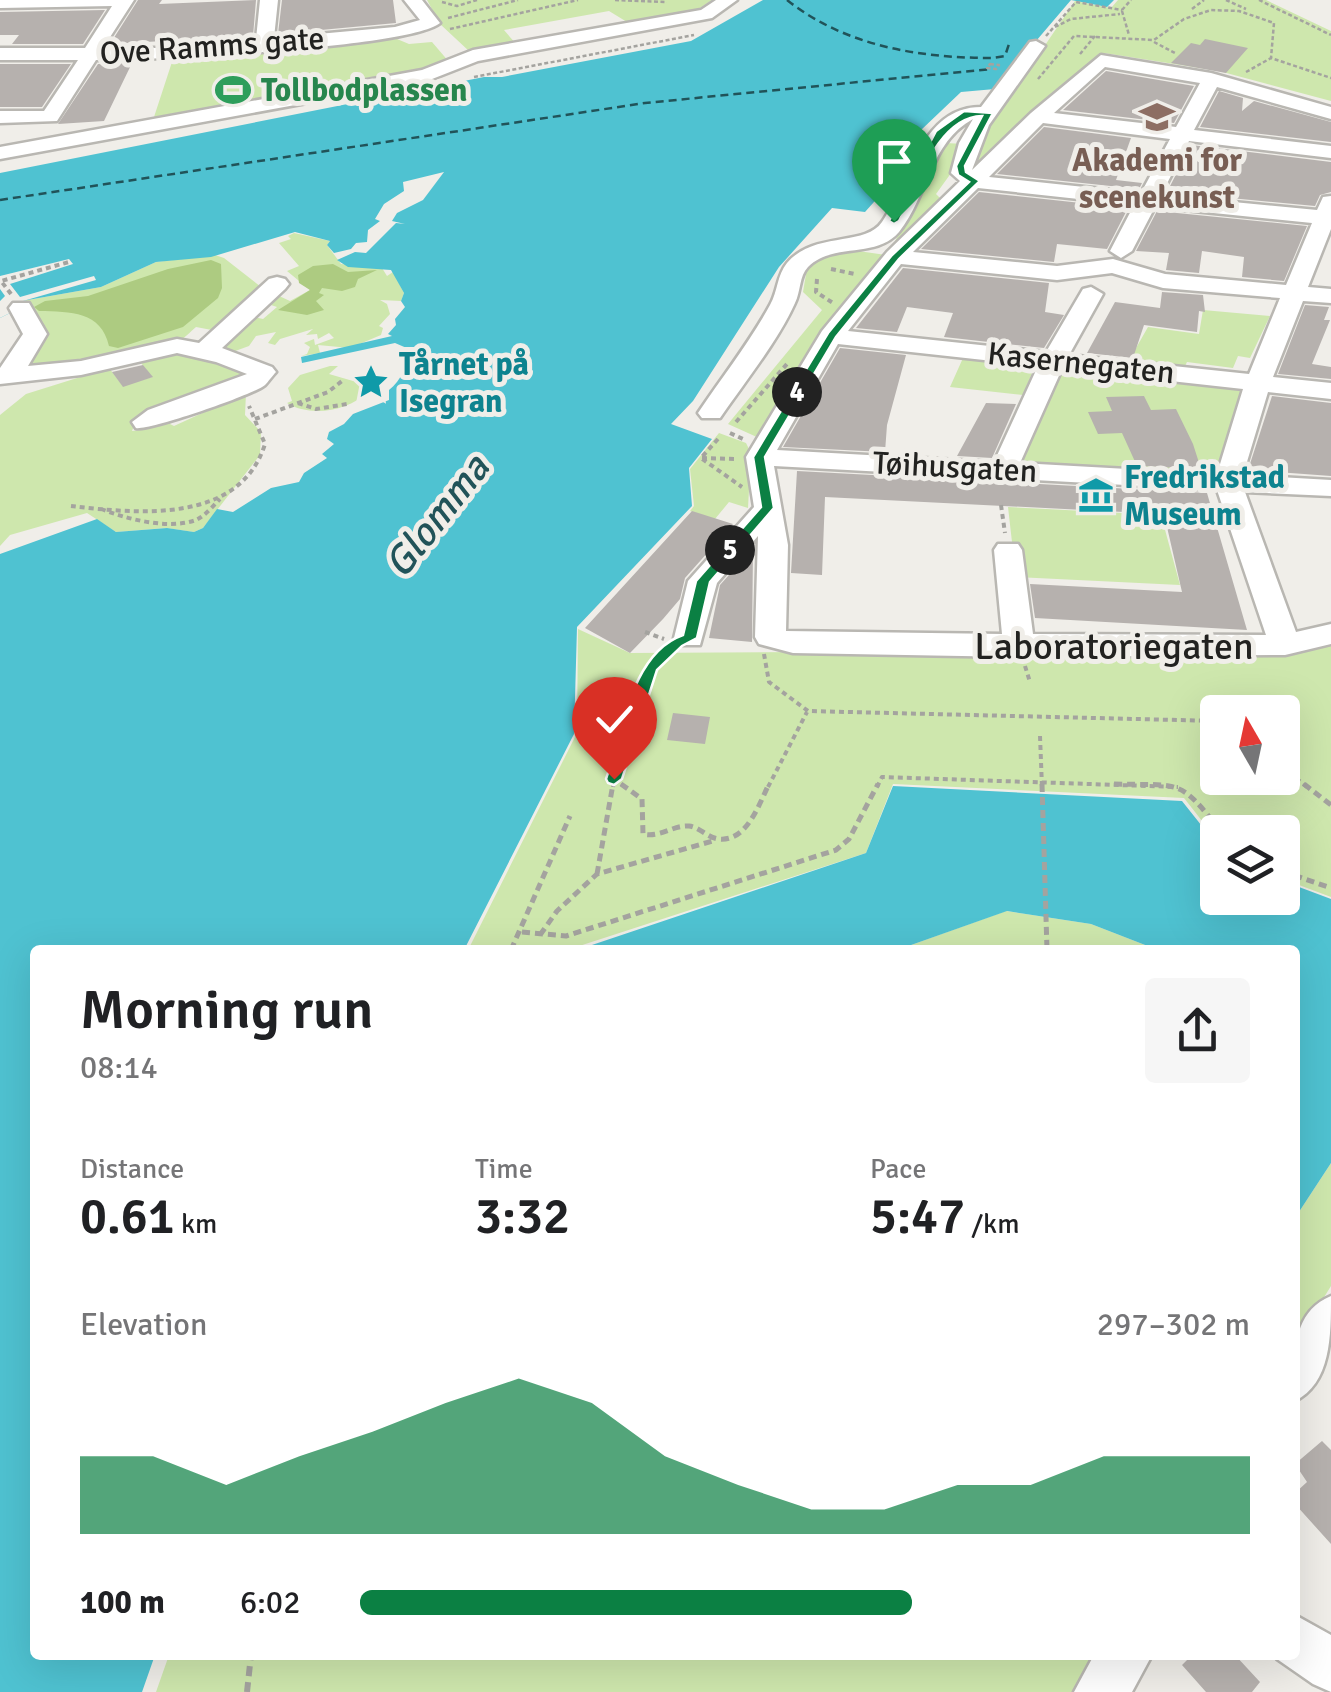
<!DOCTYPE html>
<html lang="en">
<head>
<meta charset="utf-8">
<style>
  :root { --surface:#fff; --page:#f6f6f6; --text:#202124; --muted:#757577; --accent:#0b8043 }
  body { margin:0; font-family:Signika,sans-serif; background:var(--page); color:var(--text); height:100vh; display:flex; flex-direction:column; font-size:38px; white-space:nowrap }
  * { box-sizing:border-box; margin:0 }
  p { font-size:32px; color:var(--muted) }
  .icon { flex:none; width:55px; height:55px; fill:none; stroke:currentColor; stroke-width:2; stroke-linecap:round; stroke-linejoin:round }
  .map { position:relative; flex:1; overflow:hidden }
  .side { position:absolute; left:30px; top:945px; width:1270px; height:715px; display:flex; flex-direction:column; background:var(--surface); border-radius:10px; box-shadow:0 10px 40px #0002 }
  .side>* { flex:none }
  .needle { width:65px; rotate:351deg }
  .tools { position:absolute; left:1200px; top:695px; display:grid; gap:20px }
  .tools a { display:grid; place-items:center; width:100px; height:100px; border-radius:10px; background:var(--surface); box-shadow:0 10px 40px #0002; font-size:50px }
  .pin { position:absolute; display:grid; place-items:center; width:85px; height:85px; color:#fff; margin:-102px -42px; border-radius:50% 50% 50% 0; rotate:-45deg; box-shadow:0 0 10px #0007 }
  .pin .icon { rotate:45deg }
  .km { position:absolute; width:50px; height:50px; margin:-25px; border-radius:50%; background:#222; color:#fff; font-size:28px; line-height:50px; text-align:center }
  .round { display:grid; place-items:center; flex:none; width:105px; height:105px; border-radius:10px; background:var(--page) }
  .head { display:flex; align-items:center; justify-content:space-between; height:170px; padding:0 50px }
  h1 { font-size:55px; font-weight:600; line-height:75px }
  .metrics { display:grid; grid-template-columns:repeat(3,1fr); gap:15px; height:170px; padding:10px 50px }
  .metrics div { display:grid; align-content:center }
  .metrics b { font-size:50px; font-weight:600 }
  .metrics small { font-size:28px; font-weight:400 }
  .metrics p { font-size:28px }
  .chart { height:280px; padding:20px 50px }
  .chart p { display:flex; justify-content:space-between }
  .chart svg { width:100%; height:180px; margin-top:10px; fill:var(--accent); opacity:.7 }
  ul { padding:0 50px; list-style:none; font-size:32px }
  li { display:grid; grid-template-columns:160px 120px 1fr; align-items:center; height:75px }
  li i { height:25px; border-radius:12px; background:var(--accent) }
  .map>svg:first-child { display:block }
  .green { fill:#cee7ad; fill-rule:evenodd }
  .forest { fill:#adcb81 }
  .water { fill:#4fc2d1 }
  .pier { fill:#f0eee9 }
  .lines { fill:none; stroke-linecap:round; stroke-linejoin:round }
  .ferry { stroke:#215359; stroke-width:2.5; stroke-dasharray:8 5; stroke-linecap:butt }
  .building { fill:#b6b1ae }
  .minor-casing { stroke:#b9b7b2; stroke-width:5 }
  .path-far3 { stroke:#a4a39f; stroke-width:2.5; stroke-dasharray:4 2.5; stroke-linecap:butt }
  .path-far2 { stroke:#a4a39f; stroke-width:4; stroke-dasharray:5 4; stroke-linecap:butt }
  .path-far1 { stroke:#a4a39f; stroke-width:5; stroke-dasharray:8 5; stroke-linecap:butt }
  .path { stroke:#a4a39f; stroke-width:6; stroke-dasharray:10 6; stroke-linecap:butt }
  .minor { fill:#fff; fill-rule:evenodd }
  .route { fill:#0b8043; stroke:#fff; stroke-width:2.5 }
  .labels { text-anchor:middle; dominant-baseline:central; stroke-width:10; stroke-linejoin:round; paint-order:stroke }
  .far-street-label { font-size:32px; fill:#222220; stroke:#f0eee9 }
  .far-leisure-label { font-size:32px; font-weight:bold; fill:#27864d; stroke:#f0eee9; text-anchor:start }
  .far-education-label { font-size:32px; font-weight:bold; fill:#785e54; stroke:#f0eee9 }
  .far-culture-label { font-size:32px; font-weight:bold; fill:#0d838f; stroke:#f0eee9; text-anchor:start }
  .street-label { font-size:38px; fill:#222220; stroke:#f0eee9 }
  .water-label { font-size:40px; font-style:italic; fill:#215359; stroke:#f0eee9 }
</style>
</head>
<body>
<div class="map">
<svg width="1331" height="1692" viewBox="0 0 1331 1692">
  <rect width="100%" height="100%" fill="#f0eee9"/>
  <path class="green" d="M 427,0 L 712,0 L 697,10 L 627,22 L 609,11 L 504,30 L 516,44 L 470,52 L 440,24 Z
    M 1118,0 L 1266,0 L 1331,31 L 1331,101 L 1219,71 L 1104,53 L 973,173 L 965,163 L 1075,1 L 1111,8 Z
    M 397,39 L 409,44 L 432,42 L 450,63 L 154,117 L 172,62 Z
    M 945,143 L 965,144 L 954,169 L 936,194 L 944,202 L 889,253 Z
    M 294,233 L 330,241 L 327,245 L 341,264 L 382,268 L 387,276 L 393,272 L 404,293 L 401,301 L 380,300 L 387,304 L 390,314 L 379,326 L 383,328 L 381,335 L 350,348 L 318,345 L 320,353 L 301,356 L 307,354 L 310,347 L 304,343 L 314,339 L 315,345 L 334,338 L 329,333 L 318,339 L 317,334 L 306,335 L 313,329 L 280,339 L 275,345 L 268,343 L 276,332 L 256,336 L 249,346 L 227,354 L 217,344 L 246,315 L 263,319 L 277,307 L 265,303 L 277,295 L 290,301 L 310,290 L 287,271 L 299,266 L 279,243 L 291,239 L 288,236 Z
    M 830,247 L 893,256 L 759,438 L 728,424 L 822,310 L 803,292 L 807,268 Z
    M 215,255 L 224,258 L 265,290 L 217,331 L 196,327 C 190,332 184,339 177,342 C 145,354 58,370 25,365 L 37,319 L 22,301 L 101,287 L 156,262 Z
    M 1203,310 L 1270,316 L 1250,358 L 1238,356 L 1233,368 L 1187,362 L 1184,368 L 1128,362 L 1148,327 L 1199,334 Z
    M 174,350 L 252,374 L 137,419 L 132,431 L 149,429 L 164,415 L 175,417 L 170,424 L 174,426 L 246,393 L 245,415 L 261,432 L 260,455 L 203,528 L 194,532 L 166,528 L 116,532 L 87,513 L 10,535 L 0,546 L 0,415 L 26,394 L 109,368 L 123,386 L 152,377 L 138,359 Z
    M 963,358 L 1035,366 L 1023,395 L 950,387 Z
    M 1058,363 L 1251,385 L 1226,478 L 1009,466 Z
    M 330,366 L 338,366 L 329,374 L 353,381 L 362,373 L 368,379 L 367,392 C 348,412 309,417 287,403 L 292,401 L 288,388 L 300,375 Z
    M 719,433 L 746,443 L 751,453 L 748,508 L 729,502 L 715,519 L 690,511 L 694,506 L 690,469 Z
    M 1008,507 L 1161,515 L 1180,585 L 1016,577 Z
    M 578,629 L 630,653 L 1285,649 L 1331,638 L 1331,897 L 1283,879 L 1282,832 L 1218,832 L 1217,840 L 1184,798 L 893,784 L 866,853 L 567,950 L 468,950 L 577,733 ZM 1218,712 L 1282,712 L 1282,778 L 1218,778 Z
    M 1006,911 L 1091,924 L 1158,950 L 897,950 Z
    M 1331,1163 L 1331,1286 L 1295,1344 L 1295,1218 Z
    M 169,1655 L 1103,1655 L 1080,1692 L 156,1692 Z"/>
  <path class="forest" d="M 211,260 L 221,264 L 222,288 L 218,298 L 183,327 L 118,348 L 109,346 C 101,311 71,312 39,311 L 34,307 L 45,301 L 88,296 L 168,269 Z
    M 333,264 L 348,272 L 377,270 L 358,279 L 355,287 L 342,291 L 322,288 L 319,293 L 324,295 L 316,301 L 324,310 L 307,315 L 278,310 L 310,290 L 299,283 L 298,275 L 313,266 Z"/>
  <path class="water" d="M 763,0 L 1114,0 L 1107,7 L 1071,0 L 995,89 L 961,92 L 900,150 L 916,155 L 865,212 L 832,208 L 779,267 L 693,401 L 671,424 L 712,439 L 689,468 L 692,506 L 577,627 L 574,734 L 464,950 L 35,950 L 35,1655 L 155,1655 L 142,1692 L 0,1692 L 0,554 L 97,519 L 116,532 L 167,528 L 194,532 L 203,528 L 217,509 L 233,512 L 271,488 L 299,482 L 304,473 L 327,458 L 322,454 L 334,444 L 327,439 L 329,432 L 344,424 L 353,414 L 389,400 L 389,390 C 401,381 409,363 409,349 L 395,343 L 302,363 L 301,357 L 392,336 L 388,334 L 396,325 L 395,319 L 405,307 L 401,301 L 404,293 L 391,270 L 348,267 L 337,260 L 355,252 L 366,253 L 396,223 L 405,224 L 392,221 L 397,213 L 423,200 L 444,172 L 403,182 L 404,191 L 384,204 L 375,219 L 380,221 L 368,230 L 367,242 L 356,243 L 351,249 L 334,253 L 327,245 L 330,241 L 295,232 L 211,257 L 156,262 L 101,287 L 22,301 L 11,304 L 10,313 L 0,318 L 0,173 L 484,77 L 502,77 L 691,41 Z
    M 893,786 L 1182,801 L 1217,845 L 1218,898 L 1282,898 L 1283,881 L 1331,899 L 1331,1163 L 1295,1218 L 1295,950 L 1158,950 L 1091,924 L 1007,911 L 897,950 L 577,950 L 866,853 Z"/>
  <path class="pier" d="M 69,259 L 73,264 L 10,284 L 20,297 L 94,276 L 96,280 L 23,301 L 25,305 L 11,306 L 10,313 L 0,318 L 0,301 L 5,296 L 0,289 L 0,276 Z"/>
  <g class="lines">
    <path class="ferry" d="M 787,0 C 845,46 919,58 992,58 L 1005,56 L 1009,44
      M 0,200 L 645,103 L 991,69"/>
  </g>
  <path class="building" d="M 138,0 L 162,0 L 159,4 L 256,0 L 253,36 L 110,44 Z
    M 282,0 L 393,0 L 396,23 L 278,34 Z
    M 105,10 L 83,44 L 12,44 L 19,35 L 0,35 L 0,12 Z
    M 1205,39 L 1248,48 L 1226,73 L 1171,63 L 1191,43 L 1200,45 Z
    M 132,63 L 104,121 L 58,124 L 98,64 Z
    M 0,64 L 71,64 L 42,107 L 0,107 Z
    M 1106,71 L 1194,86 L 1174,123 L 1063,110 Z
    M 1219,91 L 1243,98 L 1242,111 L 1254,101 L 1331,122 L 1331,142 L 1200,127 Z
    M 1044,127 L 1131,138 L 1116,180 L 1142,183 L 1139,189 L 997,174 Z
    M 1191,145 L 1331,162 L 1331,192 L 1320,195 L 1315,206 L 1167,192 Z
    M 979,192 L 1128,208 L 1107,249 L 1057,244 L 1054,262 L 921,249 Z
    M 1157,211 L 1307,226 L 1284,281 L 1242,277 L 1244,257 L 1202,251 L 1199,273 L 1166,270 L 1169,253 L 1136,251 Z
    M 903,268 L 1049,283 L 1045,312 L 1064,315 L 1044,348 L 944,337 L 953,313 L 907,307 L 897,332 L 856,328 Z
    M 1162,292 L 1203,295 L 1205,312 L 1199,311 L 1197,332 L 1144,325 L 1133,358 L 1087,353 L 1115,302 L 1160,308 Z
    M 1305,305 L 1329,307 L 1324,320 L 1330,320 L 1312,364 L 1331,367 L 1331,379 L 1278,374 Z
    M 840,348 L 906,355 L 887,425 L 885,452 L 783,447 Z
    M 143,365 L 153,377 L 123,387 L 112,372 Z
    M 1144,396 L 1151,410 L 1176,409 L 1193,444 L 1201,469 L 1137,466 L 1122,433 L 1098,434 L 1088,412 L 1112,411 L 1106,397 Z
    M 1272,396 L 1331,403 L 1331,476 L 1248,470 Z
    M 986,403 L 1016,404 L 992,458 L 957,456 Z
    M 797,471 L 1207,493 L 1247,630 L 1035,618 L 1030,584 L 1182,592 L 1164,514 L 825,497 L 822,575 L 791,573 Z
    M 692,511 L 733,524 L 685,578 L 680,599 L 663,619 L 630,653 L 585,628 Z
    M 753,548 L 752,642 L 709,638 L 720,585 Z
    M 673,713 L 710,717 L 705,744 L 667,740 Z
    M 1322,1441 L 1331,1450 L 1331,1544 L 1295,1504 L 1295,1493 L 1307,1482 L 1295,1464 Z
    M 1192,1655 L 1235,1655 L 1260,1682 L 1252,1692 L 1206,1692 L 1182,1665 Z"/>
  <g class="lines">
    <defs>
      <path id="minor" d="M 0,0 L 134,0 L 103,48 L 158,48 L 256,39 L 260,0 L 278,0 L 274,38 L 395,27 L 420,20 L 404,0 L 422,0 L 440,23 C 409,48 149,60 96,60 L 57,121 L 0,123 L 0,111 L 44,111 L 78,60 L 0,60 L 0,48 L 85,48 L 112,6 L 0,8 Z
        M 716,0 L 737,0 L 712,18 L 478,61 L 427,81 L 0,159 L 0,147 L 422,70 L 473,50 L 701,10 Z
        M 1036,41 L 1045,46 L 989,125 L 972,170 L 1031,113 L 1101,55 L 1211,73 L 1331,107 L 1331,119 L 1217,87 L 1194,130 L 1331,146 L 1331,158 L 1189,141 L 1161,195 L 1317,210 L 1323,197 L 1331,196 L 1331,229 L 1308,287 L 1331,289 L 1331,303 L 1303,301 L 1273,377 L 1331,383 L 1331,399 L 1268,392 L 1243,475 L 1331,480 L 1331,496 L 1245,492 L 1296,632 L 1331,624 L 1331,644 L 1285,655 L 1019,657 L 793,653 L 759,644 L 755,637 L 758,536 L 717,583 L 700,645 L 678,645 L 674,638 L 688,581 L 754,507 L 746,457 L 822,331 L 887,252 L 960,181 L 951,173 L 959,143 L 973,119 C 930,142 928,196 899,232 C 876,259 833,242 808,267 C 799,276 801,291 795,303 C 778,341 744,383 720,418 L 702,418 L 698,413 C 722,377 750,342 770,305 C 778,291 777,275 787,263 C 814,231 865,247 882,222 C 910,182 921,107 981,107 L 1030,42 ZM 1105,67 L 1200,83 L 1176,127 L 1054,113 ZM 1043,123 L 1170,139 L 1141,193 L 989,177 ZM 978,188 L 1134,205 L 1110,251 L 1121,258 L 1132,251 L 1155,207 L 1312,223 L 1286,285 L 1165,274 L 1113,259 L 1057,266 L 913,252 ZM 901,264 L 1057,280 L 1112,273 L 1163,288 L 1280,298 L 1249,374 L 1069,355 L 1103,294 L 1091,287 L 1083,289 L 1046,352 L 848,331 ZM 838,344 L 1038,366 L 994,462 L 777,450 ZM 1062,369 L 1243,389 L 1217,474 L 1020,463 ZM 774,466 L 1217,490 L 1266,635 L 1033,634 L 1022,550 L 1018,544 L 998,544 L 994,550 L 1002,634 L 786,631 L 788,545 Z
        M 277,277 L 285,279 L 289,284 L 285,289 L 222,348 L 272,367 L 276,372 C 273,375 268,382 265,385 C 253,395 148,431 136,428 L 132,422 L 148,410 L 247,374 L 216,362 L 177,353 L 81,375 L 0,384 L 0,368 L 23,334 L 9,308 L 13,303 L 29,303 L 47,334 L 28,366 L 81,361 L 177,339 L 199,343 L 269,279 Z
        M 1331,1296 C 1331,1336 1331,1383 1295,1401 C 1295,1362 1288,1314 1331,1296 Z
        M 1295,1615 L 1331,1635 L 1331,1692 L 1313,1684 L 1277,1659 L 1275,1655 L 1295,1655 Z
        M 1094,1655 L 1152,1655 L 1132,1692 L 1074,1692 Z"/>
    </defs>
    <use href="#minor" class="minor-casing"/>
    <path class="path-far3" d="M 615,0 L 667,2
      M 1226,0 L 1246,9
      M 1259,0 L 1331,35
      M 442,2 L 457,6 L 477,0
      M 1192,9 L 1204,0
      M 1122,10 L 1131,0
      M 1122,11 L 1129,35
      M 448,18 L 518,0
      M 1055,27 L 1071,19 L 1120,14
      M 450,29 L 578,0
      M 1046,36 L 1076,2 L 1122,10
      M 1154,42 L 1175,53
      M 1080,54 L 1095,36
      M 990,64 L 999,65 L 996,69 L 987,68 Z
      M 1246,72 L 1271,58 L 1331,78
      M 474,77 L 694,35
      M 1038,79 L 1074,36 L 1154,40 L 1184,19 L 1211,10 L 1239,11 L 1274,23 L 1271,58"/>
    <path class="path-far2" d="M 831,269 L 855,274
      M 817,279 L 816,292 L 833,303
      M 11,294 L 1,281 L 69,262
      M 298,403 L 316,409 L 347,404
      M 255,419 L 328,392 L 342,381
      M 736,422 L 787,364
      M 730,433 L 743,439
      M 718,439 L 701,458 L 742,487
      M 702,458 L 736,459
      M 1001,505 L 1005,533
      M 71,506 C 139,514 240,524 265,444 L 249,406
      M 101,509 C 127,519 168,530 196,520 C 205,516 213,506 220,499
      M 645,632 L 664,639
      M 764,654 L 769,682 L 808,711 L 1218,721
      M 1025,666 L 1030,682
      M 1040,736 L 1042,787
      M 1282,767 L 1307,787
      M 613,787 L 614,779
      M 625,787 L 614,779 L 651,668 L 670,649
      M 768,787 L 807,712
      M 877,787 L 882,777 L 1178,787"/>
    <path class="path-far1" d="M 621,784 L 642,799 L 643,834 C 660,838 673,825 689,826 C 699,827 708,838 719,839 C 747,842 759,804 769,784
      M 1042,784 L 1047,950
      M 1114,784 C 1181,786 1179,777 1221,832
      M 1304,784 L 1331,805
      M 1282,871 L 1331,888
      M 597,874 L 613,784
      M 522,932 L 566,936 L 836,850 L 849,839 L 878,784
      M 540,935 L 557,911 L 597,874 L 716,840
      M 511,950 L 570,816"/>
    <path class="path" d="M 247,1692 L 251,1655"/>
    <use href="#minor" class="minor"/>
  </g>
  <path class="route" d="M 964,111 L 993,113 L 965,166 L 966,172 L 980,181 L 899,259 L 836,337 L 765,457 L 774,508 L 710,582 L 697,638 L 682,646 L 657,670 L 622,779 L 614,785 L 608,783 L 606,779 C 622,733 631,653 683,635 L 696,581 L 761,507 L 753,457 L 828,333 L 892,255 L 969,182 L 958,175 L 956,166 L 982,116 C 937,117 917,187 899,221 L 894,224 L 889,221 L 936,131 Z"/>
  <defs>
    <symbol id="stadium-bare" viewBox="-9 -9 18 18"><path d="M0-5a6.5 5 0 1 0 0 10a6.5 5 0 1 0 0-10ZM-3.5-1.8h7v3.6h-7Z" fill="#2e9e5b" stroke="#f0eee9" stroke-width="2.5" paint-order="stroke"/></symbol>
    <symbol id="school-bare" viewBox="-9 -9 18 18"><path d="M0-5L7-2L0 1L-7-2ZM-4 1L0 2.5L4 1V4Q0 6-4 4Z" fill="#8d6e63" stroke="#f0eee9" stroke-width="2.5" paint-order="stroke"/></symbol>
    <symbol id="sight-bare" viewBox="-9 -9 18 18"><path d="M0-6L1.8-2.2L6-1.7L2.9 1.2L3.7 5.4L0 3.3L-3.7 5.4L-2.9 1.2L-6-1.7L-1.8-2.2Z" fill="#0f9aa8" stroke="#f0eee9" stroke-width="2.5" paint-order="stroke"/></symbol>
    <symbol id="museum-bare" viewBox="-9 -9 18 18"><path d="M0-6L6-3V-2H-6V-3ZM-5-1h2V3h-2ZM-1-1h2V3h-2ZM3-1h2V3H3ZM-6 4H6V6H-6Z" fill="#0f9aa8" stroke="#f0eee9" stroke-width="2.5" paint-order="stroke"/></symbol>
  </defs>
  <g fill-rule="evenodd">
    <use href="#stadium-bare" x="208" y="65" width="50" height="50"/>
    <use href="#school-bare" x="1132" y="92" width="50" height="50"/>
    <use href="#sight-bare" x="346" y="357" width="50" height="50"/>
    <use href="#museum-bare" x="1071" y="470" width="50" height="50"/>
  </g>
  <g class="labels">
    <g class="far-street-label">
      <text transform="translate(212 46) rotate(-4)">Ove Ramms gate</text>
      <text transform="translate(1081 363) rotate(6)">Kasernegaten</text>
      <text transform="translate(955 467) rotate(3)">Tøihusgaten</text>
    </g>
    <g class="far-leisure-label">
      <text x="261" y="90">Tollbodplassen</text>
    </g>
    <g class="far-education-label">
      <text x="1157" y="160">Akademi for<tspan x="1157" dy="37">scenekunst</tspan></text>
    </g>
    <g class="far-culture-label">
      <text x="399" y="364">Tårnet på<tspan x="399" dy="37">Isegran</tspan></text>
      <text x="1124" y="477">Fredrikstad<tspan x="1124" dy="37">Museum</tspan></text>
    </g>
    <g class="street-label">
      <text x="1114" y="646">Laboratoriegaten</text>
    </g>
    <g class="water-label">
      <text transform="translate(437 516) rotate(-52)">Glomma</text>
    </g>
  </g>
</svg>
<div class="tools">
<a><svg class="needle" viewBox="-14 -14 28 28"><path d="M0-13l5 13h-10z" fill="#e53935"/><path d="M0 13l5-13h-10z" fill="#757577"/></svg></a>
<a><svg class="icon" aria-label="layers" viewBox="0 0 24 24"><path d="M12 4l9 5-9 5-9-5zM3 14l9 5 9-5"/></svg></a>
</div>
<div class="pin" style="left:894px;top:221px;background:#1e9e55"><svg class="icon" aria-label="arrive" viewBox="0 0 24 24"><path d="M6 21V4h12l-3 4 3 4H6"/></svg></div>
<div class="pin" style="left:614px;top:779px;background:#d93025"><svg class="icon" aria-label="check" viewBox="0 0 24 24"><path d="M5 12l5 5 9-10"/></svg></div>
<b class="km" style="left:797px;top:392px">4</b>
<b class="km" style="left:730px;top:550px">5</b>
<section class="side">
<div class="head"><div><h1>Morning run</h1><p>08:14</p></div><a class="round"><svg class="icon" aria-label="share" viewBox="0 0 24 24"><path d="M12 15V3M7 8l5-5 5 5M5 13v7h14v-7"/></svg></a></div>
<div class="metrics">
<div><p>Distance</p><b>0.61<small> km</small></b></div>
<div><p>Time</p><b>3:32</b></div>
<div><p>Pace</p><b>5:47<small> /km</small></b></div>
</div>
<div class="chart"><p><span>Elevation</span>297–302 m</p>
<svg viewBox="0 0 160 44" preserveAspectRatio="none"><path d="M0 44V25L10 25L20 32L30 25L40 19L50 12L60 6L70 12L80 25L90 32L100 38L110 38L120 32L130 32L140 25L150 25L160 25V44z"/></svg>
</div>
<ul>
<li><b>100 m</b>6:02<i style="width:62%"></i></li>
</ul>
</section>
</div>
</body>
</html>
